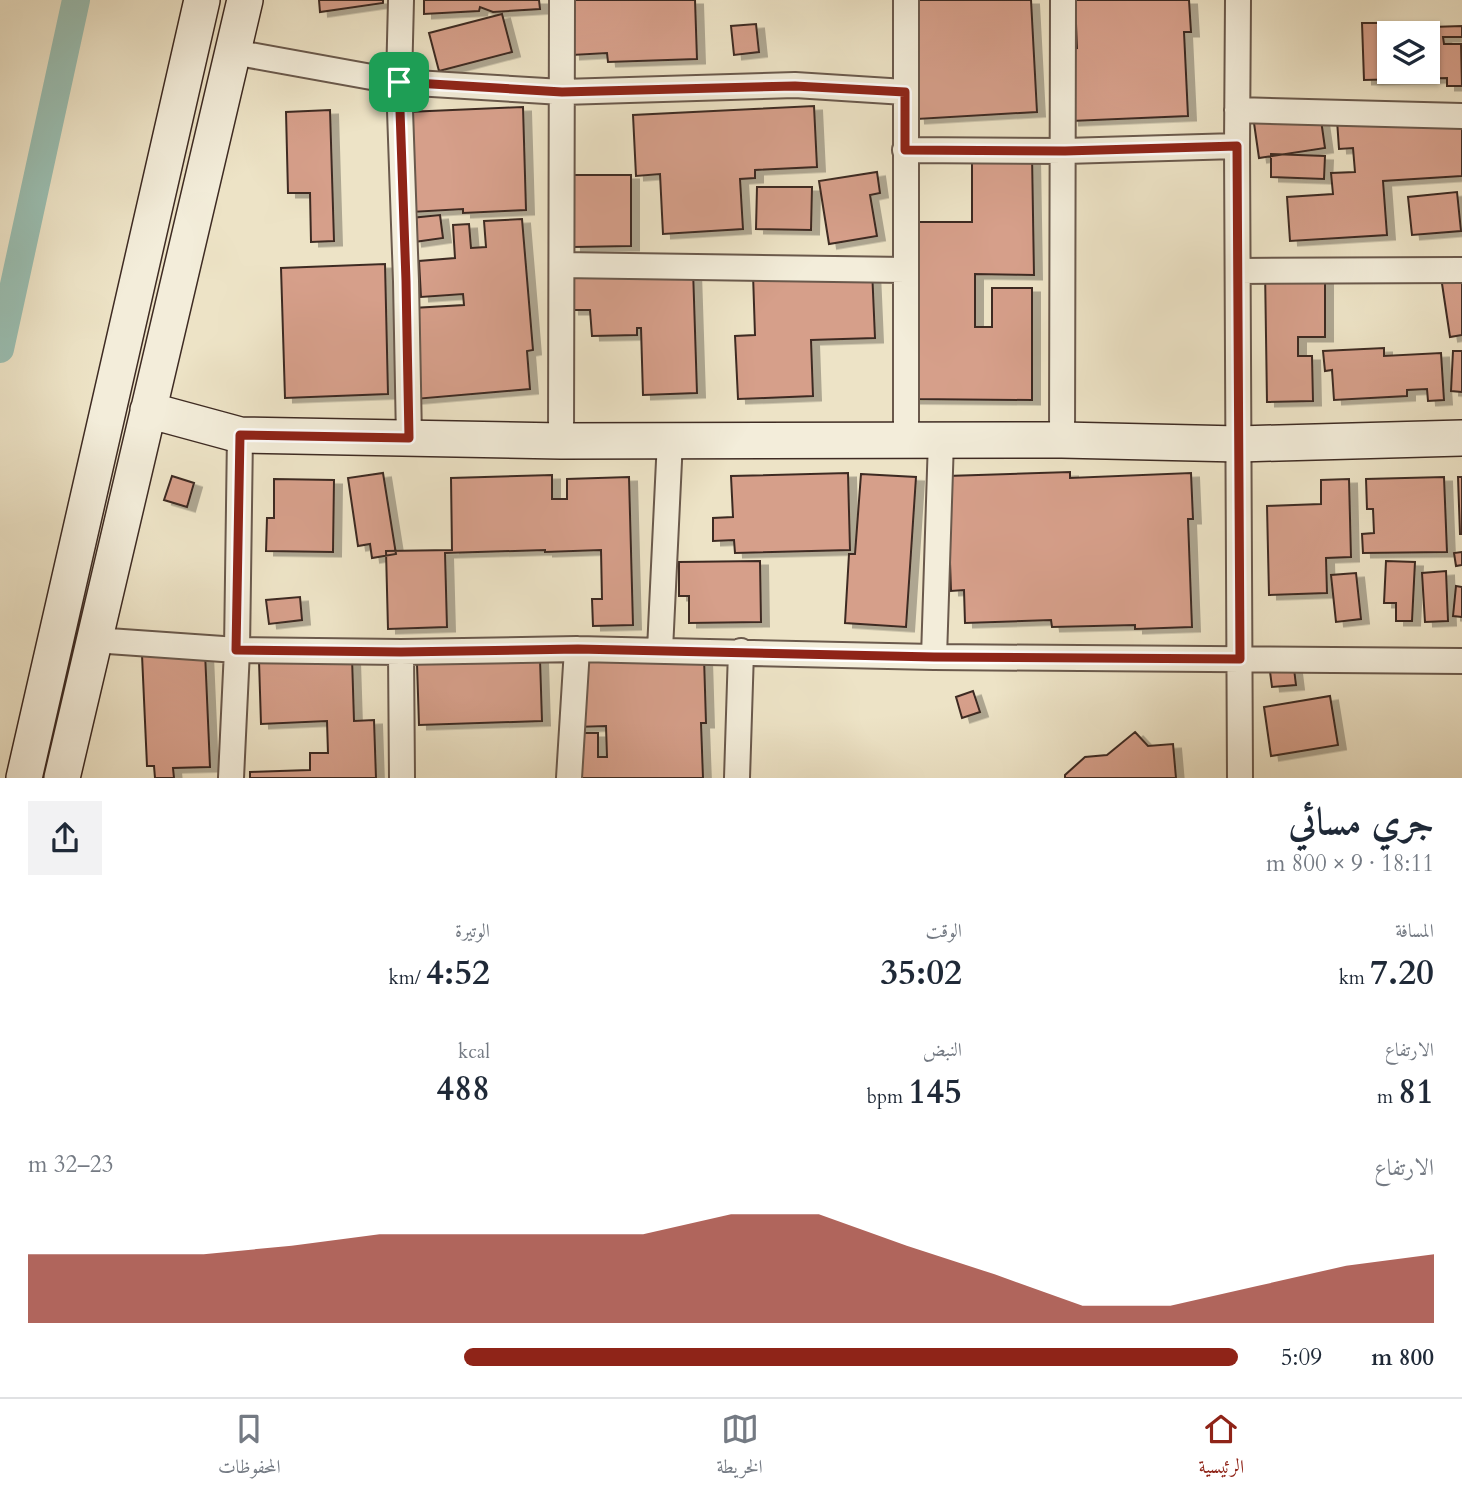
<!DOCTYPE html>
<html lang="ar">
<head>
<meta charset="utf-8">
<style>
  :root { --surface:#fff; --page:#f2f2f3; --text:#1f2937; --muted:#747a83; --line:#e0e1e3; --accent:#8f2418 }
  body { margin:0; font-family:Cardo,Amiri,serif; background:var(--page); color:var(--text); direction:rtl; height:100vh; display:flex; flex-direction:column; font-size:26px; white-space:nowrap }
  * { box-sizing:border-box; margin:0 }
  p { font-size:23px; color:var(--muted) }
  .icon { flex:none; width:38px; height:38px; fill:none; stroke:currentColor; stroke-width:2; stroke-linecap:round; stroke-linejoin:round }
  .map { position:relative; height:778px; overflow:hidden; direction:ltr }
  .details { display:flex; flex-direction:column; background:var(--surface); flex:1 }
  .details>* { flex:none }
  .tools { position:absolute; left:1377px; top:21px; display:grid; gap:14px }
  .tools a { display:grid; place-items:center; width:63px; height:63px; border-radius:0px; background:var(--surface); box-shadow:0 2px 5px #0004; font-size:35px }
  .pin { position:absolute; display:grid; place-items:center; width:60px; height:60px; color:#fff; margin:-30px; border-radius:14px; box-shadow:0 4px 10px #0006 }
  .round { display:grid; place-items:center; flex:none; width:74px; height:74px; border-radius:0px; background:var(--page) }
  .head { display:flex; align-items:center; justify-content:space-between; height:119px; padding:0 28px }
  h1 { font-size:38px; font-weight:700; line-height:52px }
  .metrics { display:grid; grid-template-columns:repeat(3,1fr); gap:10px; height:119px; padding:7px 28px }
  .metrics div { display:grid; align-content:center }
  .metrics b { font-size:35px; font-weight:700 }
  .metrics small { font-size:19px; font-weight:400 }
  .metrics p { font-size:19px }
  .chart { height:196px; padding:14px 28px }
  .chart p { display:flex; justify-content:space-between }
  .chart svg { width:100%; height:126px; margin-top:7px; fill:var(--accent); opacity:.7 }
  ul { padding:0 28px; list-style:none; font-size:23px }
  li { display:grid; grid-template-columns:112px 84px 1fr; align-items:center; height:52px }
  li i { height:18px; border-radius:9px; background:var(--accent) }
  .dock { display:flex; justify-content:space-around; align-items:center; height:98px; border-top:2px solid var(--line); background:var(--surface); font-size:19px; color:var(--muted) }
  .dock a { display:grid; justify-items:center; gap:4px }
  .dock .current { color:var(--accent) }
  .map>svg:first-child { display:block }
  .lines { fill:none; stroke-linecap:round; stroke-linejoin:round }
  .canal { stroke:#9abeb1; stroke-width:28 }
  .building { fill:#d69f8a; stroke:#3e2b23; stroke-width:2; filter:url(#shadow) }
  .street-casing { stroke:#6a594c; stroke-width:28 }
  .secondary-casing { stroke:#3e2b23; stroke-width:38 }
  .street { stroke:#f3edda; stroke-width:24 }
  .secondary { stroke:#f3edda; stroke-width:35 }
  .route-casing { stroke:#fff; stroke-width:14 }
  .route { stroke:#8f2418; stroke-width:9 }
</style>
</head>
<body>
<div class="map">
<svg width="1462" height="778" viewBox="0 0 1462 778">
  <defs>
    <filter id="shadow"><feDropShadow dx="8" dy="4.5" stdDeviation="0" flood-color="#0004"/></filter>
  </defs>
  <rect width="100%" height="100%" fill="#ede3c6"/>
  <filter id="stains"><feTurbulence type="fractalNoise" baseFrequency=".00286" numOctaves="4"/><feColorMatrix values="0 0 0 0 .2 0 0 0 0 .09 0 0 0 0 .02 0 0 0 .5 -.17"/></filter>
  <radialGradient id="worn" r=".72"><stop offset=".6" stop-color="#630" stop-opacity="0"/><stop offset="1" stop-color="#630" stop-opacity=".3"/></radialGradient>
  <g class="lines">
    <path class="canal" d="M 0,349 L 76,0"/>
  </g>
  <path class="building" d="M 319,0 L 383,0 L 383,3 L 320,12 Z
    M 424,0 L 539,0 L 540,9 L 493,12 L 480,7 L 479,11 L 424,14 Z
    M 570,0 L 695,0 L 697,59 L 608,62 L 607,53 L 572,55 Z
    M 910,0 L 1031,0 L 1037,112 L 917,119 Z
    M 1075,0 L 1189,0 L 1191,32 L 1184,32 L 1188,116 L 1071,121 L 1068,49 L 1077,48 Z
    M 502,14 L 512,52 L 439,71 L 429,33 Z
    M 1362,23 L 1385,23 L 1386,40 L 1390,40 L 1390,72 L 1428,72 L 1428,33 L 1401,33 L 1401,28 L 1462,26 L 1462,37 L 1443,37 L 1444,44 L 1461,44 L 1462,86 L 1447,86 L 1447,78 L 1364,80 Z
    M 756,24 L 759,52 L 734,55 L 731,26 Z
    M 814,106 L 817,167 L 755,170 L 755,178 L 740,179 L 743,229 L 663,234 L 660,174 L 636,176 L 633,115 Z
    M 523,107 L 526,210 L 463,213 L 463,209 L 411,212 L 407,112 Z
    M 330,110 L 334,241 L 311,242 L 310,193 L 288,193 L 286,112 Z
    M 1462,112 L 1462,176 L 1383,181 L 1387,235 L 1290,241 L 1287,197 L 1333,194 L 1331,173 L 1355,172 L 1353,148 L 1339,149 L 1337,120 Z
    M 1320,113 L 1325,148 L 1259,158 L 1254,123 Z
    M 972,153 L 1032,154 L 1034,275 L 975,274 L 975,327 L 992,327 L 992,288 L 1032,288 L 1032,400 L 911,399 L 917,222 L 972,222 Z
    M 1271,154 L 1325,156 L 1324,179 L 1271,177 Z
    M 877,172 L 880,193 L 870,195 L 877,236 L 829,244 L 819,181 Z
    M 572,175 L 631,175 L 631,246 L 573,247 Z
    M 757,187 L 812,187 L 811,230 L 756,229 Z
    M 1457,192 L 1461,231 L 1412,235 L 1408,197 Z
    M 440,215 L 443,238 L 414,242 L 411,218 Z
    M 522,219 L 533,350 L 527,351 L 530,389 L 415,399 L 413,308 L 464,305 L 463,294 L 421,297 L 419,261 L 455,258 L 453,225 L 469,224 L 471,248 L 486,247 L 484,221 Z
    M 385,264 L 388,394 L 285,398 L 281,268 Z
    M 1325,268 L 1325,337 L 1298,337 L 1298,356 L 1312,356 L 1313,401 L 1267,402 L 1265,269 Z
    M 693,269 L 697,393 L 643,395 L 641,328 L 637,328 L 637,335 L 592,336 L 590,310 L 571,310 L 569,274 Z
    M 872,269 L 875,338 L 811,340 L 813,396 L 738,399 L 735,336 L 755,335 L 753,274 Z
    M 1462,274 L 1462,335 L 1450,337 L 1441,277 Z
    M 1384,348 L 1384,356 L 1441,353 L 1444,400 L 1428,401 L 1427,389 L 1407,390 L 1407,396 L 1334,400 L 1332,370 L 1325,371 L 1323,351 Z
    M 1453,351 L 1462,351 L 1462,392 L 1451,391 Z
    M 1070,472 L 1070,478 L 1191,473 L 1193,519 L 1188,519 L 1192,627 L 1135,629 L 1135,625 L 1052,627 L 1051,620 L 965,623 L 964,590 L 951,591 L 947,476 Z
    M 383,473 L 396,554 L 372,558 L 370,544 L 358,546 L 348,478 Z
    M 848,473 L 850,550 L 735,553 L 734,540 L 713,541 L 713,518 L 733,517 L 731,476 Z
    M 861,474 L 916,477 L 906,627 L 845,623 L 849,554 L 855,554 Z
    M 552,475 L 552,499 L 567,499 L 567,479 L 629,477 L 633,625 L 593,626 L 592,599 L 602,599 L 601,550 L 545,552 L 545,550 L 445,553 L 447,627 L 388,629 L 386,551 L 452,550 L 451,478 Z
    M 172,476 L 194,483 L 187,507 L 164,500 Z
    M 1444,477 L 1447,552 L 1363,553 L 1362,534 L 1374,533 L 1373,509 L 1367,509 L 1366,479 Z
    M 1458,477 L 1462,477 L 1462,534 L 1460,534 Z
    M 274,479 L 334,480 L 333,552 L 266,551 L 267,518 L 274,518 Z
    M 1349,479 L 1351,557 L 1326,558 L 1327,593 L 1269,595 L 1267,506 L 1321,504 L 1321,480 Z
    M 1462,552 L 1462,565 L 1456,566 L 1454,553 Z
    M 760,561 L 761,622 L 689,623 L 689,596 L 679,596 L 679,562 Z
    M 1386,561 L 1415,562 L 1412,621 L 1396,621 L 1396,603 L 1384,603 Z
    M 1446,571 L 1448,621 L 1425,622 L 1422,573 Z
    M 1356,573 L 1361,619 L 1336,622 L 1331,575 Z
    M 1456,586 L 1462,587 L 1462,617 L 1453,616 Z
    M 300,597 L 302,620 L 269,624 L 266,600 Z
    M 205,652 L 210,767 L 173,768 L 174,778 L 155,778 L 154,766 L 147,766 L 142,655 Z
    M 352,657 L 354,721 L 374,720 L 376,778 L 250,778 L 250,772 L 310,770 L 310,753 L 328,753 L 327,721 L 261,724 L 259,661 Z
    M 704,657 L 706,723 L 701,723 L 703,778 L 576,778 L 575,733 L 598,733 L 598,757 L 607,757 L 606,726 L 575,727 L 573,660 Z
    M 540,659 L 542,721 L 419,725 L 417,664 Z
    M 1293,661 L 1296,685 L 1272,687 L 1269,664 Z
    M 973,691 L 980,712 L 962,718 L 956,697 Z
    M 1330,696 L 1338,745 L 1271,756 L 1264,707 Z
    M 1135,732 L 1148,746 L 1173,744 L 1176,778 L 1065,778 L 1065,775 L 1085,757 L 1107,755 Z"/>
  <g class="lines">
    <defs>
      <path id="street" d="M 401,0 L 399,82 L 406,281 L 409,438
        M 906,0 L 906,440
        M 1238,0 L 1237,146 L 1240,778
        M 233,52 L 399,82 L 562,92 L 795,85 L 905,92
        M 1237,110 L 1462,116
        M 905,150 L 1065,151 L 1237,146
        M 562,265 L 905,270
        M 1238,271 L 1462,270
        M 1062,440 L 1063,0
        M 561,441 L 562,0
        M 94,640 L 237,650 L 401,652 L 577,649 L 934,657 L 1462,661
        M 660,650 L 670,440
        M 401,652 L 402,778
        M 934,657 L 941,440
        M 231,778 L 237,650 L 240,435
        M 569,778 L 577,649
        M 737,778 L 741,651"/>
      <path id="secondary" d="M 148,410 L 240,435 L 561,441 L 1062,440 L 1239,444 L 1462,438
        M 24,778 L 202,0
        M 62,778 L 245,0"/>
    </defs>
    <use href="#street" class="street-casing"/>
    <use href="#secondary" class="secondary-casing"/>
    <use href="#street" class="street"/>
    <use href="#secondary" class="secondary"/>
  </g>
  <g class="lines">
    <defs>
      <path id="route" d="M 399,82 L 562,92 L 795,86 L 905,92 L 905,150 L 1065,151 L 1237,146 L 1240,659 L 934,657 L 578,649 L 401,652 L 236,650 L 240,435 L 409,438 L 406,281 Z"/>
    </defs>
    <use href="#route" class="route-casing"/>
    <use href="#route" class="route"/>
  </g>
  <rect width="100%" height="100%" filter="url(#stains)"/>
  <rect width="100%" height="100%" fill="url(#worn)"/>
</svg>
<div class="tools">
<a><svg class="icon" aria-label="layers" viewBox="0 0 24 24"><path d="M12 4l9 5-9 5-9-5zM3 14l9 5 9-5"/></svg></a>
</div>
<div class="pin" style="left:399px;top:82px;background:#1e9e55"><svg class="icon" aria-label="arrive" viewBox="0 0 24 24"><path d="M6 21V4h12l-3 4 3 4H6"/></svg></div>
</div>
<section class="details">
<div class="head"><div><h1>جري مسائي</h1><p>18:11 · 9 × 800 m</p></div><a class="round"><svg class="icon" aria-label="share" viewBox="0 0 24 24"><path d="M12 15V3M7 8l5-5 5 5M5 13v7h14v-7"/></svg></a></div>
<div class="metrics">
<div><p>المسافة</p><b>7.20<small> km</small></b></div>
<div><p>الوقت</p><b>35:02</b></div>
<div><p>الوتيرة</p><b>4:52<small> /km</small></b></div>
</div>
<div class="metrics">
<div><p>الارتفاع</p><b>81<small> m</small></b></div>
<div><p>النبض</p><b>145<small> bpm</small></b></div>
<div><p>kcal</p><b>488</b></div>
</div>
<div class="chart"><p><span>الارتفاع</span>23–32 m</p>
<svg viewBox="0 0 160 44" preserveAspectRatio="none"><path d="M0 44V20L10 20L20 20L30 17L40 13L50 13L60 13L70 13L80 6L90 6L100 17L110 27L120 38L130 38L140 31L150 24L160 20V44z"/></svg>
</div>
<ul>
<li><b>800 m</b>5:09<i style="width:64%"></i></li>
</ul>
</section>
<nav class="dock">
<a class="current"><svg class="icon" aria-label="home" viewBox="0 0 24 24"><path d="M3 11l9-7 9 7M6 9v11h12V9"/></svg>الرئيسية</a>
<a><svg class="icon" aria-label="map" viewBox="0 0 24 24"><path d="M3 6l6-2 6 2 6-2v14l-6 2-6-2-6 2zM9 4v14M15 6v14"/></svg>الخريطة</a>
<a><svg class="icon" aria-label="saved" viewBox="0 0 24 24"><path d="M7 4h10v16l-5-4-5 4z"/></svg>المحفوظات</a>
</nav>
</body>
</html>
